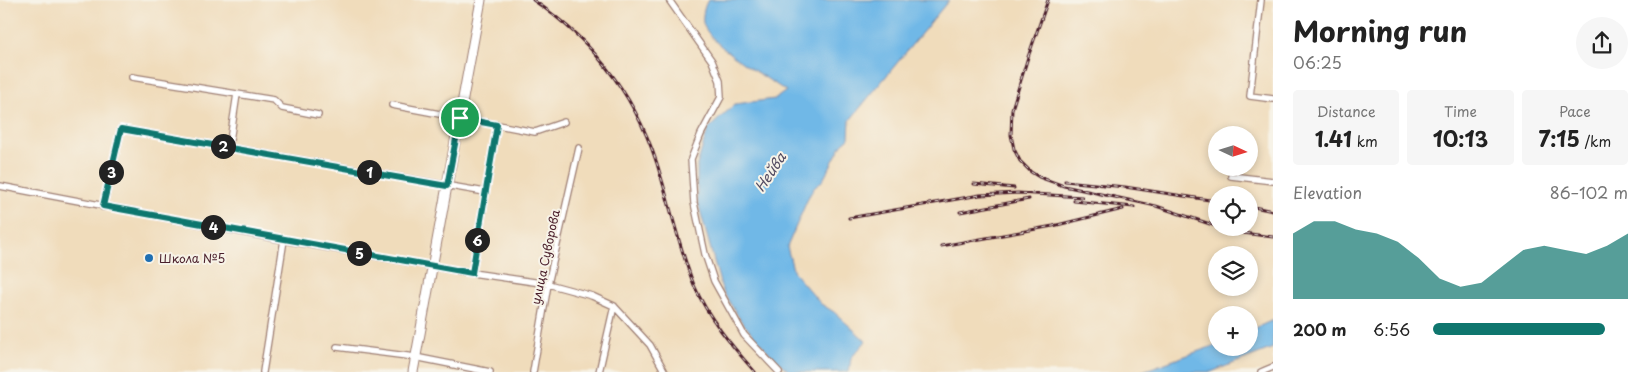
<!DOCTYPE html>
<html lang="en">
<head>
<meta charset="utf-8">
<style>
  :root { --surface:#fff; --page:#f6f6f6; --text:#222; --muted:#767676; --accent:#0f766e }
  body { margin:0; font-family:"Playpen Sans",sans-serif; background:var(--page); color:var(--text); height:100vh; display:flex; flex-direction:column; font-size:19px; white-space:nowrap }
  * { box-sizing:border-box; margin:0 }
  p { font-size:16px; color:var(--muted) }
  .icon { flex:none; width:28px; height:28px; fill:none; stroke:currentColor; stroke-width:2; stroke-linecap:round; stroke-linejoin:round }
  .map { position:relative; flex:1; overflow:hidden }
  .panel { display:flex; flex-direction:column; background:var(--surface); width:375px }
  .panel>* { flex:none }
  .needle { width:32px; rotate:94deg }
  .controls { position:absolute; left:1208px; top:126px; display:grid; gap:10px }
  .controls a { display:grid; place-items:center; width:50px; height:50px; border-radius:50%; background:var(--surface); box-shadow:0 2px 8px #0003; font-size:25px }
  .pin { position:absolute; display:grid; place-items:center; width:42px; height:42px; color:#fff; margin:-21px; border:2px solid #fff; border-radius:50%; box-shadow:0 1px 5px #0007 }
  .km { position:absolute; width:25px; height:25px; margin:-12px; border-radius:50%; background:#222; color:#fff; font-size:14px; line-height:25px; text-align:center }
  .round { display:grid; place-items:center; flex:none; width:52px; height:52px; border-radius:26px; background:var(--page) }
  .overview { display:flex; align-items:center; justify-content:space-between; height:85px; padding:0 20px }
  h1 { font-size:28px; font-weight:700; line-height:38px }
  .stats { display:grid; grid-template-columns:repeat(3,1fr); gap:8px; height:85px; padding:5px 20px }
  .stats div { display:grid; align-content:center; border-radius:5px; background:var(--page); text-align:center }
  .stats b { font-size:21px; font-weight:700 }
  .stats small { font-size:14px; font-weight:400 }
  .stats p { font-size:14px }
  .chart { height:140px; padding:10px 20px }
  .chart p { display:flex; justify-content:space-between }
  .chart svg { width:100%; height:90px; margin-top:5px; fill:var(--accent); opacity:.7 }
  ul { padding:0 20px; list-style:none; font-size:16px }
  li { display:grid; grid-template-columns:80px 60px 1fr; align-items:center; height:38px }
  li i { height:12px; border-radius:6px; background:var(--accent) }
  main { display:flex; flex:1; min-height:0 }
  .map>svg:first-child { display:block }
  .water { fill:#70b8e7; stroke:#5d6c89 }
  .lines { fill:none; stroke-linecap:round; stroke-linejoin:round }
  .minor-casing { stroke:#9d7e73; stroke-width:8 }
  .primary-casing { stroke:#9d7e73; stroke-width:11 }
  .minor { stroke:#fff; stroke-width:5.5 }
  .primary { stroke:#fff; stroke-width:9 }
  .rail-casing { stroke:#4a1f2b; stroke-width:3 }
  .rail { stroke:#f7f3e8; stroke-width:1; stroke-dasharray:4; stroke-linecap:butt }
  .route-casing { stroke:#fff; stroke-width:10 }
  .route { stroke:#0f766e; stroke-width:6 }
  .poi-dot { fill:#1f6fb2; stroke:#f7f3e8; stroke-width:2 }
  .labels { text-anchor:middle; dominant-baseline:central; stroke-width:4; stroke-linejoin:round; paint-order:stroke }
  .street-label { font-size:12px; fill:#4a1f2b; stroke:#f7f3e8 }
  .poi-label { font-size:12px; fill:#4a1f2b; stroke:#f7f3e8; text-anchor:start }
  .water-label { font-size:14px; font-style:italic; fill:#554d63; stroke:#f7f3e8 }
</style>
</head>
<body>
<main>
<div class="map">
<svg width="1273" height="372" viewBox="0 0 1273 372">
  <rect width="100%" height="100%" fill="#f7f3e8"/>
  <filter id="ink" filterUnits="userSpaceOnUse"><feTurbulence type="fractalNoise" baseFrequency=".02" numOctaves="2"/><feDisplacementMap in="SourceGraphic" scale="10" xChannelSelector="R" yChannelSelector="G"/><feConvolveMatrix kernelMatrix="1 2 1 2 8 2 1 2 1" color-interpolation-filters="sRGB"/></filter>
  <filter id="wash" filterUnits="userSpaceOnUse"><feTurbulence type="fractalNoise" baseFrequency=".0096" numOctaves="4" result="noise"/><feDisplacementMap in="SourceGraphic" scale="20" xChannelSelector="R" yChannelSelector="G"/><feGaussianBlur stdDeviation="1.12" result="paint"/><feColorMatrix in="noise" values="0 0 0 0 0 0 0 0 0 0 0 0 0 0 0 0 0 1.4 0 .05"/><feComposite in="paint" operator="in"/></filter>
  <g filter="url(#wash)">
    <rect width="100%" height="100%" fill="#f0dcbb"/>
    <path class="water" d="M 708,0 L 949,0 L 850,120 L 849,138 L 842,144 L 823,180 L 814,188 L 809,196 L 787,247 L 794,273 L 821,304 L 834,312 L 866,341 L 851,358 L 849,372 L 790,372 L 772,356 L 741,321 L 722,290 L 697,199 L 697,165 L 708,129 L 735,104 L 775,99 L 786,91 C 764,76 715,49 704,26 C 701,19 704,6 708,0 Z
      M 1273,320 L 1273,348 L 1211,372 L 1140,372 L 1216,345 L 1216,348 L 1249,348 L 1249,331 Z"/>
  </g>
  <g filter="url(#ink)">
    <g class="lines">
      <defs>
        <path id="minor" d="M 669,0 L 712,61 L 720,81 L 721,97 L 701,134 L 691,159 L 694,203 L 705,254 L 714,281 L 744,335 L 779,372
          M 1261,0 L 1250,96 L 1273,99
          M 132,77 L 274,100 L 282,108 L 318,115
          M 392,105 L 535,132 L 564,122
          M 229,147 L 237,94
          M 1231,176 L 1273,181
          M 0,186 L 284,240 L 472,273 L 548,284 L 592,296 L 614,306 L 650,345 L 665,372
          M 103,207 L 121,129 L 485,192
          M 472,273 L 497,125
          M 337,347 L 415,357 L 490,372
          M 263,372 L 284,240
          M 533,372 L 548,284 L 579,148
          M 599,372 L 614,306
          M 1261,372 L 1273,367"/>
        <path id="primary" d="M 413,372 L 481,0"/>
      </defs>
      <use href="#minor" class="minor-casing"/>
      <use href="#primary" class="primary-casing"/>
      <use href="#minor" class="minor"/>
      <use href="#primary" class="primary"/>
      <defs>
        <path id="rail" d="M 533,0 C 597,43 640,102 661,177 C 672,213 680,250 694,285 C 708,318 732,346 755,372
          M 1048,0 L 1028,57 L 1012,109 L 1011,135 L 1014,149 L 1020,161 L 1031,172 L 1039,177 L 1064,186 L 1156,206 L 1216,226
          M 1065,181 L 1125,187 L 1216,201
          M 974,184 L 1014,188
          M 1074,201 L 1134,207
          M 1249,206 L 1273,211
          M 960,212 L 1029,199
          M 849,218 L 980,195 L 1018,193 L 1082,197
          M 1222,228 L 1236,232 L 1273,237
          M 941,246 L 1053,226 L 1123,209"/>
      </defs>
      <use href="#rail" class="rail-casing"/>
      <use href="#rail" class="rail"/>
    </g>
  </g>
  <g class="lines" filter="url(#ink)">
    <defs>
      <path id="route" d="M 460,118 L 497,125 L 472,273 L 103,206 L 121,129 L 447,186 Z"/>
    </defs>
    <use href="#route" class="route-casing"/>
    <use href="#route" class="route"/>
  </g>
  <circle class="poi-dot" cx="149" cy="258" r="5"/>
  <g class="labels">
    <g class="street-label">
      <text transform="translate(545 257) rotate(-78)">улица Суворова</text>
    </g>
    <g class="poi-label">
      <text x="159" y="258">Школа №5</text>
    </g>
    <g class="water-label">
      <text transform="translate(770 172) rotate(-56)">Нейва</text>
    </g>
  </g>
</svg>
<div class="controls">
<a><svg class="needle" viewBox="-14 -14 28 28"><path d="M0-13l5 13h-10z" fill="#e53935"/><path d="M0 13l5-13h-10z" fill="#767676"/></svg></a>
<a><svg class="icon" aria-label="locate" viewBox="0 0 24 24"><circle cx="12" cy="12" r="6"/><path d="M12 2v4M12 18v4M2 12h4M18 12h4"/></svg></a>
<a><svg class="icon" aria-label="layers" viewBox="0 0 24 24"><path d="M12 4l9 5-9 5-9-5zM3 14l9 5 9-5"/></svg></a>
<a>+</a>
</div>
<div class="pin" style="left:460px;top:118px;background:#1e9e55"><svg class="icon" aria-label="arrive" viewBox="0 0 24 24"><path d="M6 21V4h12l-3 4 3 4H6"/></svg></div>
<b class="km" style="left:369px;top:172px">1</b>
<b class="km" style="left:223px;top:146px">2</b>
<b class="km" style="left:111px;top:172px">3</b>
<b class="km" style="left:213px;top:227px">4</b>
<b class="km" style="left:359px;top:253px">5</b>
<b class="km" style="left:477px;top:240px">6</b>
</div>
<section class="panel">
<div class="overview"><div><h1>Morning run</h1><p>06:25</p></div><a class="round"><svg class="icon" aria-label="share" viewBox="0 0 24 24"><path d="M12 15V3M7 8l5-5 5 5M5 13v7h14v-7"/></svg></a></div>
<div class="stats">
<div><p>Distance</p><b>1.41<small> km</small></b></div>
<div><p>Time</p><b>10:13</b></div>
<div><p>Pace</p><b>7:15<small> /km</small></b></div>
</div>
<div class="chart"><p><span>Elevation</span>86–102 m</p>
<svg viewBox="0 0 160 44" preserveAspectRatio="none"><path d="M0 44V12L10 6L20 6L30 10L40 12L50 16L60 24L70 34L80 38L90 36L100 28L110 20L120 18L130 20L140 22L150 18L160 12V44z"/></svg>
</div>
<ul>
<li><b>200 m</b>6:56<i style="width:88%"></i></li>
</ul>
</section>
</main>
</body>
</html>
